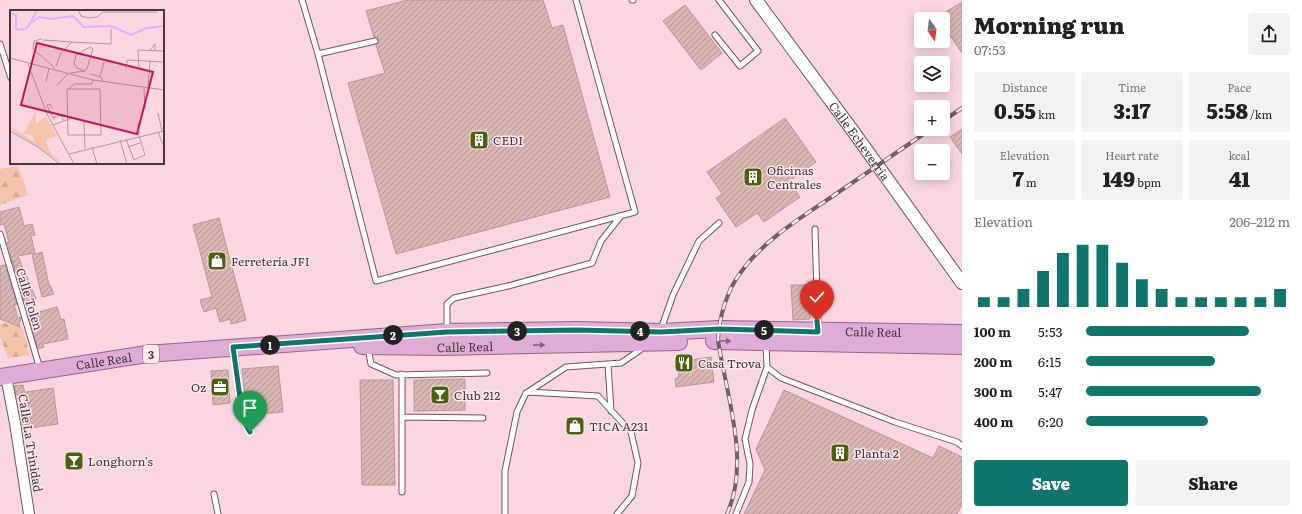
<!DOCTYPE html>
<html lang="en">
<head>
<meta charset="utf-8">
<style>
  :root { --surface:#fff; --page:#f2f2f2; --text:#202124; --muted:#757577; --accent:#0f766e }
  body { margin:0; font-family:Literata,serif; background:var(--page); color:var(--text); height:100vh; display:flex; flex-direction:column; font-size:15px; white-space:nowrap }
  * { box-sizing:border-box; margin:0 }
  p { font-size:13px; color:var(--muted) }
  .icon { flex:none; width:22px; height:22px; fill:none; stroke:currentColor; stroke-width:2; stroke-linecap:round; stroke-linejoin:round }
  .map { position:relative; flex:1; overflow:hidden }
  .sheet { display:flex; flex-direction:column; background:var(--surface); width:340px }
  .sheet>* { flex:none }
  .needle { width:26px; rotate:166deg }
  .controls { position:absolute; left:914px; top:12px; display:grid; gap:8px }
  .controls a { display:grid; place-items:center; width:36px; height:36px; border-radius:4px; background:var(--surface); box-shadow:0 2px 10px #0003; font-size:20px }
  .pin { position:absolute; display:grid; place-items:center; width:34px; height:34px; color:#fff; margin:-41px -17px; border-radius:50% 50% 50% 0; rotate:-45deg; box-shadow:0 0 4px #0007 }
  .pin .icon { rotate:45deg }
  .km { position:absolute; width:20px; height:20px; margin:-10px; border-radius:50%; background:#222; color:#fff; font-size:11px; line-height:20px; text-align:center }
  .round { display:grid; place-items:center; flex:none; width:42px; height:42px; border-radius:4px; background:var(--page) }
  .overview { display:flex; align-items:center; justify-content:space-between; height:68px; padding:0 12px }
  h1 { font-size:22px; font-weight:800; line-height:30px }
  .figures { display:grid; grid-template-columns:repeat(3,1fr); gap:6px; height:68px; padding:4px 12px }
  .figures div { display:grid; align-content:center; border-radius:4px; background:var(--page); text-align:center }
  .figures b { font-size:20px; font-weight:800 }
  .figures small { font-size:11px; font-weight:400 }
  .figures p { font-size:11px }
  .chart { height:112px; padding:8px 12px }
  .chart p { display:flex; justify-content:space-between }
  .chart svg { width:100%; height:72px; margin-top:4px; stroke:var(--accent); stroke-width:6 }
  .cta { display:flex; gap:8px; margin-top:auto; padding:8px 12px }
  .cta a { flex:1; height:46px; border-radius:4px; background:var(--accent); color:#fff; font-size:16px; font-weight:800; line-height:46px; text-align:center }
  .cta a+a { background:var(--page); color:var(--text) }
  ul { padding:0 12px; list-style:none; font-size:13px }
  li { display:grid; grid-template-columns:64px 48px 1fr; align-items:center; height:30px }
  li i { height:10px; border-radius:5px; background:var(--accent) }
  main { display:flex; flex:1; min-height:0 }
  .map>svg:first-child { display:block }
  .forest { fill:url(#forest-firs) }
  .building { fill:url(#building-hatch); stroke:#b99794 }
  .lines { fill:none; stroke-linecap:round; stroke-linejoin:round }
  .service-casing { stroke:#73555e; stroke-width:7 }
  .minor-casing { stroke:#73555e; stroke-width:12 }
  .tertiary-casing { stroke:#73555e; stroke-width:14 }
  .primary-casing { stroke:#9c608e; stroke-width:18 }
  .service { stroke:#fff; stroke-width:5 }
  .minor { stroke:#fff; stroke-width:10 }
  .tertiary { stroke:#fff; stroke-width:12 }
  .primary { stroke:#dfacd6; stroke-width:16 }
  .rail-casing { stroke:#735f65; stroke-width:4 }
  .rail { stroke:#fee8ee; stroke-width:2.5; stroke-dasharray:8; stroke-linecap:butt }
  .oneway { fill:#83667a }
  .route-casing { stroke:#fff; stroke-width:8 }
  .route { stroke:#0f766e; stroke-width:5 }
  .labels { text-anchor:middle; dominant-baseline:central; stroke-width:3; stroke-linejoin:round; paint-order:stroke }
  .shield { fill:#fee8ee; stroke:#7d6d71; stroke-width:1 }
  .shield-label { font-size:11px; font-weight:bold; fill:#46383c }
  .poi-label { font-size:12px; fill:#46383c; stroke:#fee8ee; text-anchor:start }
  .street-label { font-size:12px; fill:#46383c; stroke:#fee8ee }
  .inset-river { fill:none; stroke:#dcb4fc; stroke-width:2 }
  .inset-road { fill:none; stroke:#b2979e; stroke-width:1 }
  .view { fill:#c2185b; fill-opacity:0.15; stroke:#c2185b; stroke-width:2 }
  .inset-edge { fill:none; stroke:#46383c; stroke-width:2 }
</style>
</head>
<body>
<main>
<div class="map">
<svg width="962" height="514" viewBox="0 0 962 514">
  <defs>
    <pattern id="forest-firs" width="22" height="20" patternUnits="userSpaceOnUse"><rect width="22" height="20" fill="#f4c4ab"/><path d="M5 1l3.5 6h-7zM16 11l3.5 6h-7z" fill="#d3a994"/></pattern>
    <pattern id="building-hatch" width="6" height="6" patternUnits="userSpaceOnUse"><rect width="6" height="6" fill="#dab6b3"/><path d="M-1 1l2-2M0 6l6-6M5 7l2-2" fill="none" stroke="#b39593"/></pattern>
  </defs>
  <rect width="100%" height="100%" fill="#fad7e0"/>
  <path class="forest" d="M 18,166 L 28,195 L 0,205 L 0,169 Z
    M 5,323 L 22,327 L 30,355 L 8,358 L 0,336 L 0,324 Z"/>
  <path class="building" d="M 407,0 L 543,0 L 552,28 L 563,25 L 610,197 L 396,254 L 348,83 L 385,73 L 376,45 L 379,43 L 379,40 L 377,37 L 374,37 L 366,11 Z
    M 962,2 L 962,53 L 943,25 L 943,14 Z
    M 685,5 L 722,53 L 701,70 L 663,21 Z
    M 785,118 L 816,162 L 789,181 L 800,197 L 764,222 L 757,213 L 736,227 L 716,198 L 722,194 L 707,172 Z
    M 962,129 L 962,154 L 950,137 Z
    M 19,207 L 24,226 L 32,224 L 35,235 L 31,236 L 35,253 L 18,256 L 23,268 L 15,271 L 7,242 L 9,242 L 4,224 L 0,225 L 0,212 Z
    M 219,218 L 246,320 L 231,324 L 230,319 L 220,322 L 216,308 L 204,312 L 200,300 L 212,297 L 193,225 Z
    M 42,252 L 49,285 L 50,285 L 54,294 L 42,297 L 32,255 Z
    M 5,265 L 17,304 L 14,305 L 18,318 L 21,317 L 21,319 L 19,323 L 20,327 L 0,319 L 0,266 Z
    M 25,272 L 36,299 L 24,302 L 21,291 L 25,290 L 21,273 Z
    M 791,285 L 811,285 L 812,307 L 810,307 L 810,319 L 793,320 Z
    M 57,307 L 61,320 L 64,319 L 68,339 L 43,344 L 44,347 L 38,349 L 28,315 Z
    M 711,357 L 714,382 L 676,387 L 675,379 L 679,377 L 677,362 Z
    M 278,366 L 283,412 L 247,415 L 242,369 Z
    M 228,370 L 230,403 L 213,405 L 211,371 Z
    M 465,379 L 465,410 L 414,411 L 414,380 Z
    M 360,380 L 393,380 L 395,485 L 362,485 Z
    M 23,385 L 25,394 L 16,395 L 14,386 Z
    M 53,388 L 58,424 L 23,429 L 21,418 L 30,417 L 26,392 Z
    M 784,390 L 933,458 L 939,446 L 962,457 L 962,504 L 957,514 L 744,514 L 765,470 L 756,449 Z"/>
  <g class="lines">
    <defs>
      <path id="service" d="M 302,0 L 318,54 L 376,281 L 635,212 L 576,0
        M 632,0 L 633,0
        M 715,35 L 740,66 L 758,51 L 719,0
        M 0,44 L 11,78
        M 318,54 L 375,41
        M 815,229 L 818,329
        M 0,234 L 40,369
        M 661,329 L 673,295 L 699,241 L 719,223
        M 447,331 L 447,304 L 454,298 L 508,286 L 592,263 L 601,241 L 620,217
        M 766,344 L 767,367 L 781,378 L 895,422 L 957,442 L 962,446
        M 368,348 L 371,364 L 396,375 L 487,373
        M 234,350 L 243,419 L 250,432
        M 608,364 L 611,411
        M 528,392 L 566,367 L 621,363 L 640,350 L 641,345
        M 402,417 L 483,418
        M 402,492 L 402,374
        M 214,494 L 218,514
        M 505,514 L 505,471 L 517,412 L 526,393 L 528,392 L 598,396 L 631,432 L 638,463 L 632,496 L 617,514
        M 736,514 L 749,482 L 750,464 L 745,439 L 752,410 L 767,367"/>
      <path id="minor" d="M 6,376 L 15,423 L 29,514"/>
      <g id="tertiary">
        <path id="s1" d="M 756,0 L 853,131 L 962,283"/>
      </g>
      <g id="primary">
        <path d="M 714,341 L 962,346"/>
        <path id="s2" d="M 362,346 L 443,347 L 679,342"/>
        <path id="s3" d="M 0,377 L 147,354 L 447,332 L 577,330 L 661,332 L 719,329 L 962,333"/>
      </g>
    </defs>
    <use href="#service" class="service-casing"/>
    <use href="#minor" class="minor-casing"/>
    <use href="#tertiary" class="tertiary-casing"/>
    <use href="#primary" class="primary-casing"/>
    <use href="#service" class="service"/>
    <use href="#minor" class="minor"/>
    <use href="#tertiary" class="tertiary"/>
    <use href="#primary" class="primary"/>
    <defs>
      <path id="rail" d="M 943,121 L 962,108
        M 727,514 C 751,461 726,395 718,340 C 719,317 727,290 741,272 C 763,241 799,219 830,198 C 864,175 897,152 931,129"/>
    </defs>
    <use href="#rail" class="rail-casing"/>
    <use href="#rail" class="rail"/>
  </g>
  <defs><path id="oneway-solid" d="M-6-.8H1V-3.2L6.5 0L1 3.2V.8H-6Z"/></defs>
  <g class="oneway">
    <use href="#oneway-solid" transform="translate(725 341) rotate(2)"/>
    <use href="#oneway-solid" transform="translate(539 345) rotate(-1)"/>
  </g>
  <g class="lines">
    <defs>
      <path id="route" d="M 250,432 L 243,419 L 233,347 L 447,332 L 577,330 L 661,332 L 719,329 L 818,332 L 817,321"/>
    </defs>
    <use href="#route" class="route-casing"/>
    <use href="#route" class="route"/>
  </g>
  <defs>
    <symbol id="building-square" viewBox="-11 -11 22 22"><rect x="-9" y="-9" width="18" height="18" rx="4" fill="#4a620e" stroke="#fee8ee"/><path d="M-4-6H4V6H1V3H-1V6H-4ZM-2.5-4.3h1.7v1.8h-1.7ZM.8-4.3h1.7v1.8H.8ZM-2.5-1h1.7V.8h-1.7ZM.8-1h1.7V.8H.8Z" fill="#fff"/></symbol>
    <symbol id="shop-square" viewBox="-11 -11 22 22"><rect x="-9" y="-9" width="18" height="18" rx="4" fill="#4a620e" stroke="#fee8ee"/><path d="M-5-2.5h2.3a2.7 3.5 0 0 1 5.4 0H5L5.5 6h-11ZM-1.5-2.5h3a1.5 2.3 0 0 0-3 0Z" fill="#fff"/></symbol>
    <symbol id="restaurant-square" viewBox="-11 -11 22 22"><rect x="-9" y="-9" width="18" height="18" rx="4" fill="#4a620e" stroke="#fee8ee"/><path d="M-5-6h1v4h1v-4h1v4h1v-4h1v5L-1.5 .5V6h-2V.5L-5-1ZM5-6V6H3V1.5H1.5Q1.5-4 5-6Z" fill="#fff"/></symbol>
    <symbol id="office-square" viewBox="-11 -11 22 22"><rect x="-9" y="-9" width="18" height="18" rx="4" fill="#4a620e" stroke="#fee8ee"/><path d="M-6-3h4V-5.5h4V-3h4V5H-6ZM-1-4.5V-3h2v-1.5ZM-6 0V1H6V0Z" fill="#fff"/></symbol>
    <symbol id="bar-square" viewBox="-11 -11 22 22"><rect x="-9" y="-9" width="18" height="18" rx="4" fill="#4a620e" stroke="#fee8ee"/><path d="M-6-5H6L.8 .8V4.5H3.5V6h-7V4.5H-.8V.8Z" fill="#fff"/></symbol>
  </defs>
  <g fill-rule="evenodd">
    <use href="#building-square" x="468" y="129" width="22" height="22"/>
    <use href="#building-square" x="742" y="166" width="22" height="22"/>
    <use href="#shop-square" x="206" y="250" width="22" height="22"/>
    <use href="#restaurant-square" x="673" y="352" width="22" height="22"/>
    <use href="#office-square" x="209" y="376" width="22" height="22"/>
    <use href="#bar-square" x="429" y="384" width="22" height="22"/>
    <use href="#shop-square" x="564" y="415" width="22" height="22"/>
    <use href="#building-square" x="829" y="442" width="22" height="22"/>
    <use href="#bar-square" x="63" y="450" width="22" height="22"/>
  </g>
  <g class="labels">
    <rect class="shield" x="143" y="345" width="16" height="18" rx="3"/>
    <g class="shield-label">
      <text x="151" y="354">3</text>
    </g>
    <g class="poi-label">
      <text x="493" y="140">CEDI</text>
      <text x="767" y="170">Oficinas<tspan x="767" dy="14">Centrales</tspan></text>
      <text x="231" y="261">Ferretería JFI</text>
      <text x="698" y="363">Casa Trova</text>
      <text x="206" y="387" text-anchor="end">Oz</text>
      <text x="454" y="395">Club 212</text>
      <text x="589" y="426">TICA A231</text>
      <text x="854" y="453">Planta 2</text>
      <text x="88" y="461">Longhorn's</text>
    </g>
    <g class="street-label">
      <text stroke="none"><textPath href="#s1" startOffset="175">Calle Echeverría</textPath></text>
      <text transform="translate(30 299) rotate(73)">Calle Tolen</text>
      <text stroke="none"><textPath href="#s3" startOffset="876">Calle Real</textPath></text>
      <text stroke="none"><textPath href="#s2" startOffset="103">Calle Real</textPath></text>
      <text stroke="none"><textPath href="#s3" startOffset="105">Calle Real</textPath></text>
      <text transform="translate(31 443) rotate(81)">Calle La Trinidad</text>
    </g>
  </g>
  <g transform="translate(10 10)">
    <rect width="154" height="154" fill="#fad7e0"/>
    <path d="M 26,101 L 26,114 L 36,106 L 47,126 L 36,130 L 39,141 L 53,154 L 0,119 L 0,116 L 24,132 L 23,125 L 13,124 Z" fill="#f4c4ab"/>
    <path class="inset-river" d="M 0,3 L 6,5 L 6,19 L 12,20 L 18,17 L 27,0M 20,13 L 30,7 L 41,9 L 63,6 L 74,17 L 101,16 L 121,25 L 137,18 L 154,16"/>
    <path class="inset-road" d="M 68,0 L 71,6 L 79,8 L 87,7 L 93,2 L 147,2M 32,29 L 24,31 L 23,39 L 45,58M 33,30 L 62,32 L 51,43 L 46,56M 62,32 L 101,34 L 101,19M 80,37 L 83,39 L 77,59 L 75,61 L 67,58 L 64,53 L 66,45 ZM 140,40 L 145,34 L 145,40M 0,48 L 83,70 L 154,80M 18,54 L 37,104 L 64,154M 129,57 L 128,40 L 154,41M 116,58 L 117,50 L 154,52M 60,63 L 75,61M 80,64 L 91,67 L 93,71M 90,67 L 94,52M 36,72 L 39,58M 47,75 L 58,64M 134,78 L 135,99M 138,78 L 140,51M 57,79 L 90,79 L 91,125 L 58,125 ZM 59,79 L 64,74 L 82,74 L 83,70M 42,98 L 40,94 L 37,95 L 43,108 L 51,105 L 54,111M 148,103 L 152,121M 74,112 L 75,139M 128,113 L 129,126M 43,115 L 62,108M 0,121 L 28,137 L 50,154M 148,122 L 154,137M 116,129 L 124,150 L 135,145 L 129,126M 110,130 L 117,154M 82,137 L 87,154M 118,137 L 130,133M 59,144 L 154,121"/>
    <path class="view" d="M 27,33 L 143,62 L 127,124 L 11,95 Z"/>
    <rect width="154" height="154" class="inset-edge"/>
  </g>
</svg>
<div class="controls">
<a><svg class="needle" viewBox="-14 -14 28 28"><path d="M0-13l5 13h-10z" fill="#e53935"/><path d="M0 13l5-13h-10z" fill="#757577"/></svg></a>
<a><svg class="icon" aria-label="layers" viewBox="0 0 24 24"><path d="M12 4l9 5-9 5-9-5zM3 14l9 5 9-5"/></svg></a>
<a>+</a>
<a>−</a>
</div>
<div class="pin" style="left:250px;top:432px;background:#1e9e55"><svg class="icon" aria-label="arrive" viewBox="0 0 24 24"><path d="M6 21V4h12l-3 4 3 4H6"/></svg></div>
<div class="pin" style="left:817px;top:321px;background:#d93025"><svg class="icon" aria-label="check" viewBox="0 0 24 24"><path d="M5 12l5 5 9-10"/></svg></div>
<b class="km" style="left:270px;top:345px">1</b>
<b class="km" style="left:393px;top:335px">2</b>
<b class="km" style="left:517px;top:331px">3</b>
<b class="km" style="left:640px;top:331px">4</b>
<b class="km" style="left:764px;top:330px">5</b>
</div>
<section class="sheet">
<div class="overview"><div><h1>Morning run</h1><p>07:53</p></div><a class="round"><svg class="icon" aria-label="share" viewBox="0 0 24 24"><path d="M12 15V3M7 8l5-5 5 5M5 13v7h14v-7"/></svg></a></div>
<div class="figures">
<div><p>Distance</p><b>0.55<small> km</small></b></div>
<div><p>Time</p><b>3:17</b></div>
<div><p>Pace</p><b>5:58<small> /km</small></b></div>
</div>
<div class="figures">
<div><p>Elevation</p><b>7<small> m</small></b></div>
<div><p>Heart rate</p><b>149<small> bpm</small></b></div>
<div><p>kcal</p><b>41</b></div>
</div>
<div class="chart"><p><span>Elevation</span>206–212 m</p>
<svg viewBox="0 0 160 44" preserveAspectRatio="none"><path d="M5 44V38M15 44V38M25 44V33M35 44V22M45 44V11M55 44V6M65 44V6M75 44V17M85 44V27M95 44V33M105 44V38M115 44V38M125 44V38M135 44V38M145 44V38M155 44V33"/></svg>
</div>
<ul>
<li><b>100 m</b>5:53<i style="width:80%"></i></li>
<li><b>200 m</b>6:15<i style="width:63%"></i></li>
<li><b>300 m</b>5:47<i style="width:86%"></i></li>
<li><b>400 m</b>6:20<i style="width:60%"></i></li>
</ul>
<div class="cta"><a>Save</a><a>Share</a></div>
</section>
</main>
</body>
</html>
